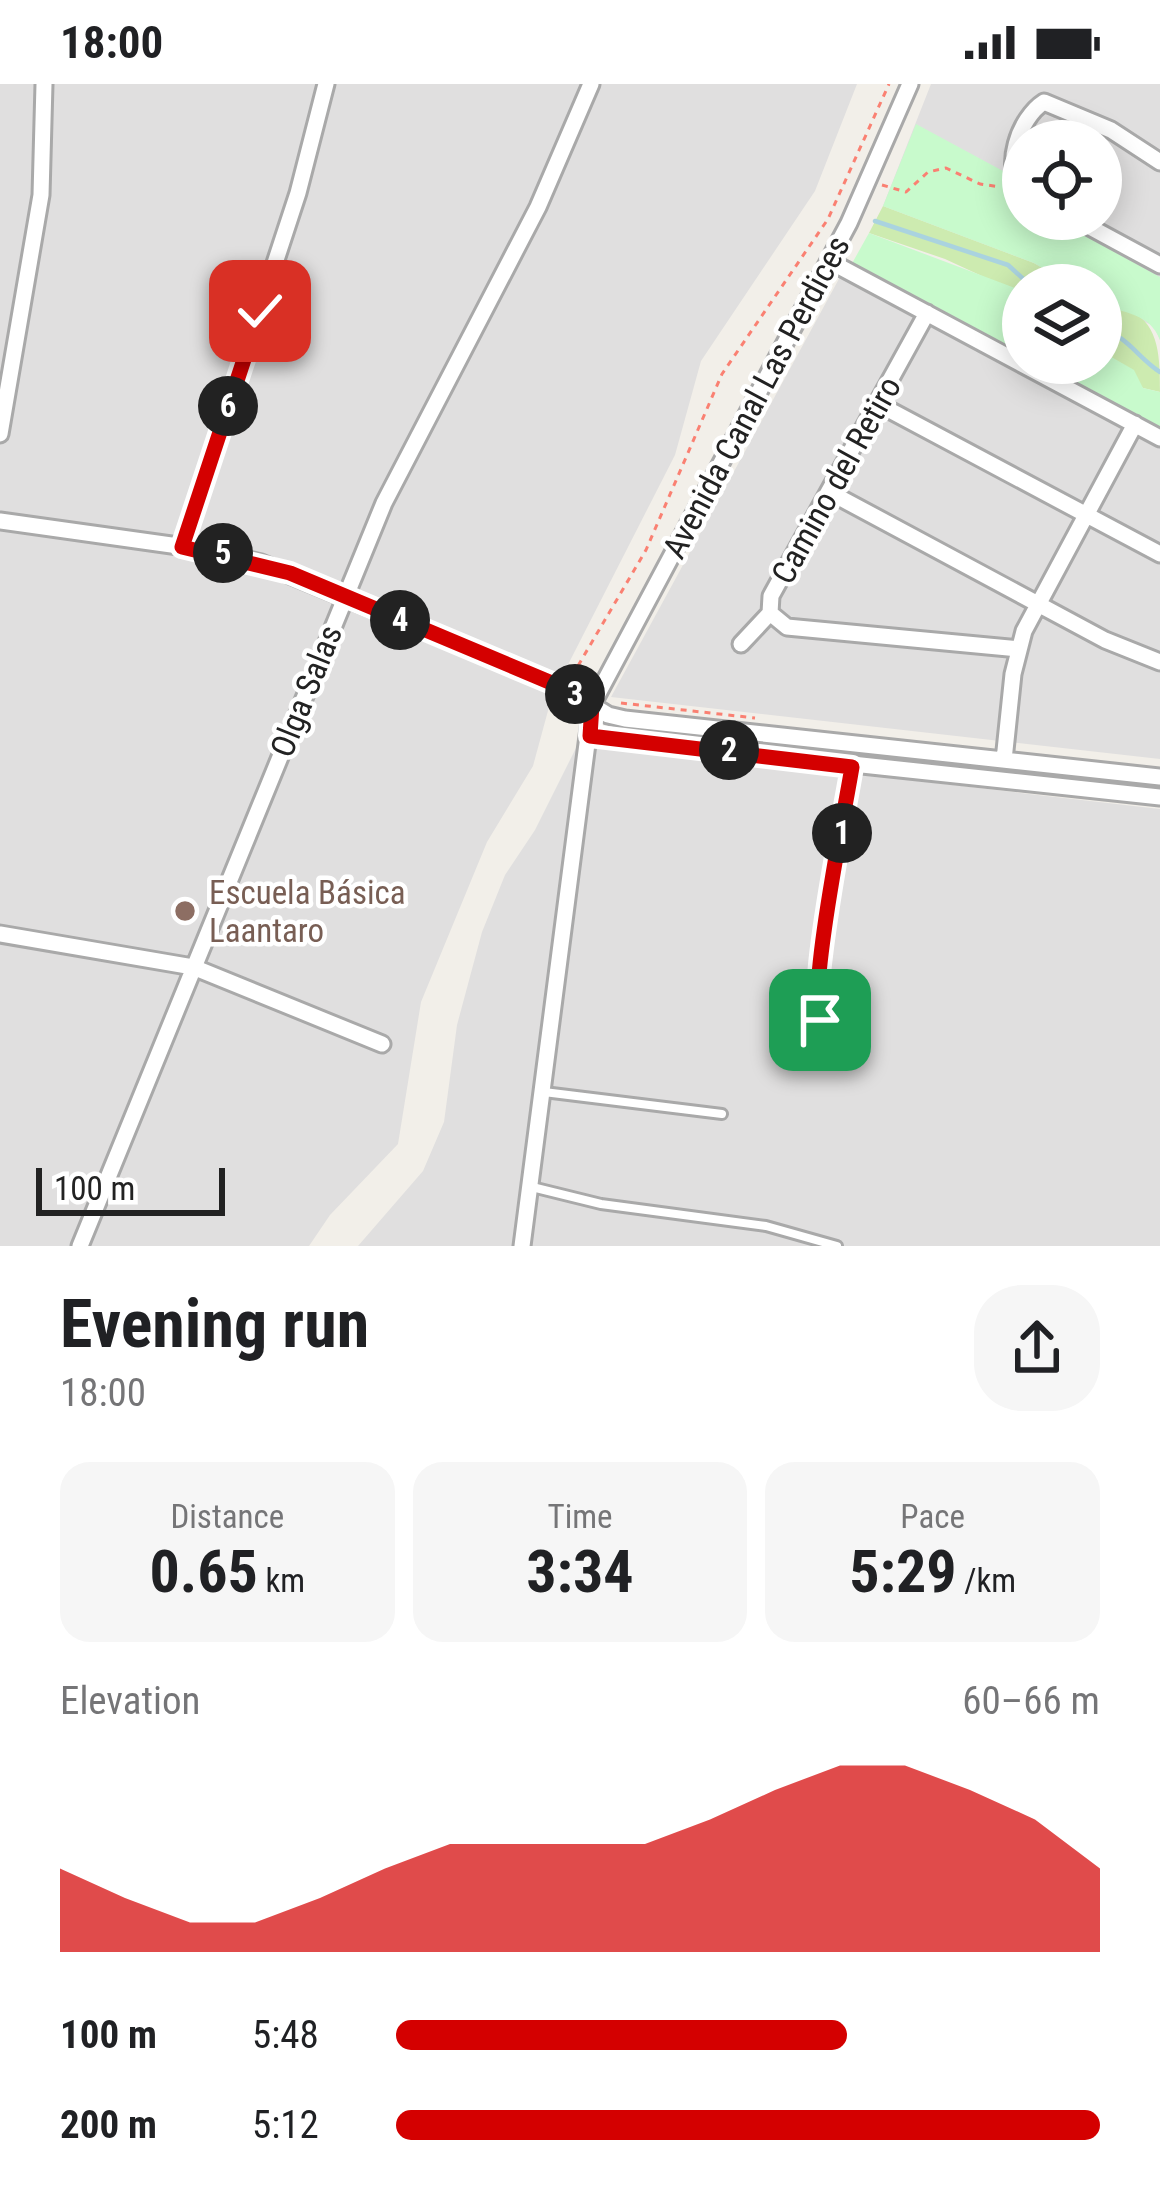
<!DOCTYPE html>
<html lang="en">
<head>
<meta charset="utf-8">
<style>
  :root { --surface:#fff; --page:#f6f6f6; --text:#202124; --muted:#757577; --accent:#d40000 }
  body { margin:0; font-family:"Roboto Condensed",sans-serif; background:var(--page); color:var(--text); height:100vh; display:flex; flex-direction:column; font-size:45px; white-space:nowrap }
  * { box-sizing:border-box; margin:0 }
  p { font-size:39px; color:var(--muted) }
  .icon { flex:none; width:66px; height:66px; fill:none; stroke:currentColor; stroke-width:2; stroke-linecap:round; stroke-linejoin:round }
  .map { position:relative; height:1162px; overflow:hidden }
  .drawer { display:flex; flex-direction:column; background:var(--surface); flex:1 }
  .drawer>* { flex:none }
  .controls { position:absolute; left:1002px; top:36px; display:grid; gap:24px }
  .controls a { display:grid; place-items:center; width:120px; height:120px; border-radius:50%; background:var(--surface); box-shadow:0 6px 30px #0003; font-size:60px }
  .scale { position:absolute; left:36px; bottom:30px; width:189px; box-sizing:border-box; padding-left:12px; border:6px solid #222; border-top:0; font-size:33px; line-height:42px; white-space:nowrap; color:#222; -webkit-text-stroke:9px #fff; paint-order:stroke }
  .pin { position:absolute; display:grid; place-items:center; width:102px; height:102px; color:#fff; margin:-51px; border-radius:24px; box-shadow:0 6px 18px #0006 }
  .km { position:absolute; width:60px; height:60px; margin:-30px; border-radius:50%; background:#222; color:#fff; font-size:33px; line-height:60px; text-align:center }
  .round { display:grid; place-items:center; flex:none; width:126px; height:126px; border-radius:48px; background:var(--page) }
  .overview { display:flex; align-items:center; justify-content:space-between; height:204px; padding:0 60px }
  h1 { font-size:66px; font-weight:700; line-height:90px }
  .stats { display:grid; grid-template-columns:repeat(3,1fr); gap:18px; height:204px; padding:12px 60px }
  .stats div { display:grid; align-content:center; border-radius:30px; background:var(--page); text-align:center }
  .stats b { font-size:60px; font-weight:700 }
  .stats small { font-size:33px; font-weight:400 }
  .stats p { font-size:33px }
  .chart { height:336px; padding:24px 60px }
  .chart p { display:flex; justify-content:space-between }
  .chart svg { width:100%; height:216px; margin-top:12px; fill:var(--accent); opacity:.7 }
  ul { padding:0 60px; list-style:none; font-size:39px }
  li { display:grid; grid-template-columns:192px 144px 1fr; align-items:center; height:90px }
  li i { height:30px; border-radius:15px; background:var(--accent) }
  .status { display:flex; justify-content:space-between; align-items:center; height:84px; padding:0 60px; background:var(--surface); direction:ltr }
  .status svg { height:33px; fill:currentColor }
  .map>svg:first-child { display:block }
  .residential { fill:#e0dfdf; fill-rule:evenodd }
  .grass { fill:#cdebb0 }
  .park { fill:#c8facc }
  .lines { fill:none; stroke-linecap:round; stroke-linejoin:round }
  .stream { stroke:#aad3df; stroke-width:4.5 }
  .lane-casing { stroke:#a9a9a9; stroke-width:14 }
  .street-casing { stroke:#a9a9a9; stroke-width:21 }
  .path { stroke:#fa8072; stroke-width:3; stroke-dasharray:6 6; stroke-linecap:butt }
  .lane { stroke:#fff; stroke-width:8 }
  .street { stroke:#fff; stroke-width:15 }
  .route-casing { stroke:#fff; stroke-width:24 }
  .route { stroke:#d40000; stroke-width:15 }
  .education-dot { fill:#8d6e63; stroke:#fff; stroke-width:4.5 }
  .labels { text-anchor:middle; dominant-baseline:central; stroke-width:9; stroke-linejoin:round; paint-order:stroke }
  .street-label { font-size:33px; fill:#222; stroke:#fff }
  .education-label { font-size:33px; fill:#785e54; stroke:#fff; text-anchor:start }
</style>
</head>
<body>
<div class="status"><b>18:00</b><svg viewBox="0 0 49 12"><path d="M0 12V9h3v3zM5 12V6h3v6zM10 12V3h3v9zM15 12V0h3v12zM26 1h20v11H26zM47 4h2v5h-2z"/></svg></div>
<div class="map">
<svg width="1160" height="1162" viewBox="0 0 1160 1162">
  <rect width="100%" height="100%" fill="#f2efe9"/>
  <path class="residential" d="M 0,0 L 857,0 L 815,107 L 701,277 L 675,371 L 552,612 L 533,682 L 487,758 L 421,918 L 398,1060 L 330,1131 L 309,1162 L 0,1162 Z
    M 931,0 L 1160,0 L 1160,256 L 1154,242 L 1101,219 L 1101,201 L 1071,201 L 1034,179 L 883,122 ZM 1023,57 L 1101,57 L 1101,135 L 1023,135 Z
    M 850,183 L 1023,271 L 1023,279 L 1039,279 L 1160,344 L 1160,675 L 611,613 L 840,193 Z
    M 579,658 L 1160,725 L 1160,1162 L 358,1162 L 423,1087 L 444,1038 L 457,941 L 482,848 L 505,791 L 535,746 Z"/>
  <path class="grass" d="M 883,122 L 1034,179 L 1071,201 L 1023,201 L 1023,211 L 945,175 L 869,149 Z
    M 1101,219 C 1111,224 1120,225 1131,228 C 1160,240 1160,276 1160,308 L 1143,304 L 1101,266 Z"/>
  <path class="park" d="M 916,40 L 1003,87 L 1010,110 L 1023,117 L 1023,135 L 1055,135 L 1160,193 L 1160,256 C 1149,228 1125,231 1101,219 L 1101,201 L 1071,201 L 1034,179 L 883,122 Z
    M 869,149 L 1015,204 L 1023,211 L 1023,271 L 850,183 Z
    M 1101,267 L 1134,286 L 1143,304 L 1160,308 L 1160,344 L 1039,279 L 1101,279 Z"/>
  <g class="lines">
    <path class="stream" d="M 875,137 L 1008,181 L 1030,201
      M 1101,246 C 1126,250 1138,274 1160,288"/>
    <defs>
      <path id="lane" d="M 842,943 L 820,936 L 815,916 L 852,683
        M 544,1008 L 722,1030
        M 532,1103 L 601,1120 L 766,1142 L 837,1162"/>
      <path id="street" d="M 1023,107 C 1002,84 1019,34 1044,18 L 1111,46 L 1160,78
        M 1075,135 L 1160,181
        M 829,177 L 1160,354
        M 927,229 L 771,512 L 770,529 L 787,543 L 1019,565
        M 880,321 L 1160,470
        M 0,350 L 41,111 L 44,0
        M 831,409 L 1105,556 L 1160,578
        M 0,437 L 207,466 L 261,479 L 566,605 L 608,631 L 625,635 L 1160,693
        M 182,462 L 298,109 L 326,0
        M 741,560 L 770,529
        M 591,652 L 1160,713
        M 1004,676 L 1013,590 L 1024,547 L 1135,340
        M 0,850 L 193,883 L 382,960
        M 80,1162 L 384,419 L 538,123 L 591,0
        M 522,1162 L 592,621 L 849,139 L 910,0"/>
    </defs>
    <use href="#lane" class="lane-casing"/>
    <use href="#street" class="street-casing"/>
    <path class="path" d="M 882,101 L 906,108 L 928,88 L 946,84 L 980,100 L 1001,103
      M 572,592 L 646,466 L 722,290 L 828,135 L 889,0
      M 621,619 L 755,634"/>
    <use href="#lane" class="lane"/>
    <use href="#street" class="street"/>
  </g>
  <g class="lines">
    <defs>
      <path id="route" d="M 260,227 L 182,463 L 290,489 L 566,605 L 592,621 L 590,652 L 852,683 C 845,726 808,908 820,936"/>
    </defs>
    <use href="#route" class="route-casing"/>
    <use href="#route" class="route"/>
  </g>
  <circle class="education-dot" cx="185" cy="827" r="12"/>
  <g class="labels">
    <g class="street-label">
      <text transform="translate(756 313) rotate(-62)">Avenida Canal Las Perdices</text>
      <text transform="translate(836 396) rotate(-61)">Camino del Retiro</text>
      <text transform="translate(306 607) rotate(-68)">Olga Salas</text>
    </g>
    <g class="education-label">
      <text x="209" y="808">Escuela Básica<tspan x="209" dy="38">Laantaro</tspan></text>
    </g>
  </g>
</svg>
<div class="controls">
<a><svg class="icon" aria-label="locate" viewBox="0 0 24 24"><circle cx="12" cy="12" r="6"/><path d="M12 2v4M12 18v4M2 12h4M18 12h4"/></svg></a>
<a><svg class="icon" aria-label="layers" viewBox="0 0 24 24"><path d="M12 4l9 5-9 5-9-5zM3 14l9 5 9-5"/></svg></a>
</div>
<div class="scale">100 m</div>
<div class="pin" style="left:820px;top:936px;background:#1e9e55"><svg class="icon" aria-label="arrive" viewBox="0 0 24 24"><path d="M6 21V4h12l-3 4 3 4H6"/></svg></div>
<div class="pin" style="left:260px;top:227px;background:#d93025"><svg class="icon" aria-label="check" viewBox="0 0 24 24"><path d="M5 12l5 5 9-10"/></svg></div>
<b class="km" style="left:842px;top:749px">1</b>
<b class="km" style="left:729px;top:666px">2</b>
<b class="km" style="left:575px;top:610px">3</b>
<b class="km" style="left:400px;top:536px">4</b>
<b class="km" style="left:223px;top:469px">5</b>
<b class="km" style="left:228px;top:322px">6</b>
</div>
<section class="drawer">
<div class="overview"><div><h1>Evening run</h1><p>18:00</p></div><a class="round"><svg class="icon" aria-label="share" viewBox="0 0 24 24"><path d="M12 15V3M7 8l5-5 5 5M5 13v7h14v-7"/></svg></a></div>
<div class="stats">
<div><p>Distance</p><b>0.65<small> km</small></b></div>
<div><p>Time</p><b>3:34</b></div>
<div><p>Pace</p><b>5:29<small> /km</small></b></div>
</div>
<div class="chart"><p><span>Elevation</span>60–66 m</p>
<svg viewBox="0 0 160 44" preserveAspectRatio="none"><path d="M0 44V27L10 33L20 38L30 38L40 33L50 27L60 22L70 22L80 22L90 22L100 17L110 11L120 6L130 6L140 11L150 17L160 27V44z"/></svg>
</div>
<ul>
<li><b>100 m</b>5:48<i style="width:64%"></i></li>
<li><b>200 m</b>5:12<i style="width:100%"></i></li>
</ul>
</section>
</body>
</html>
